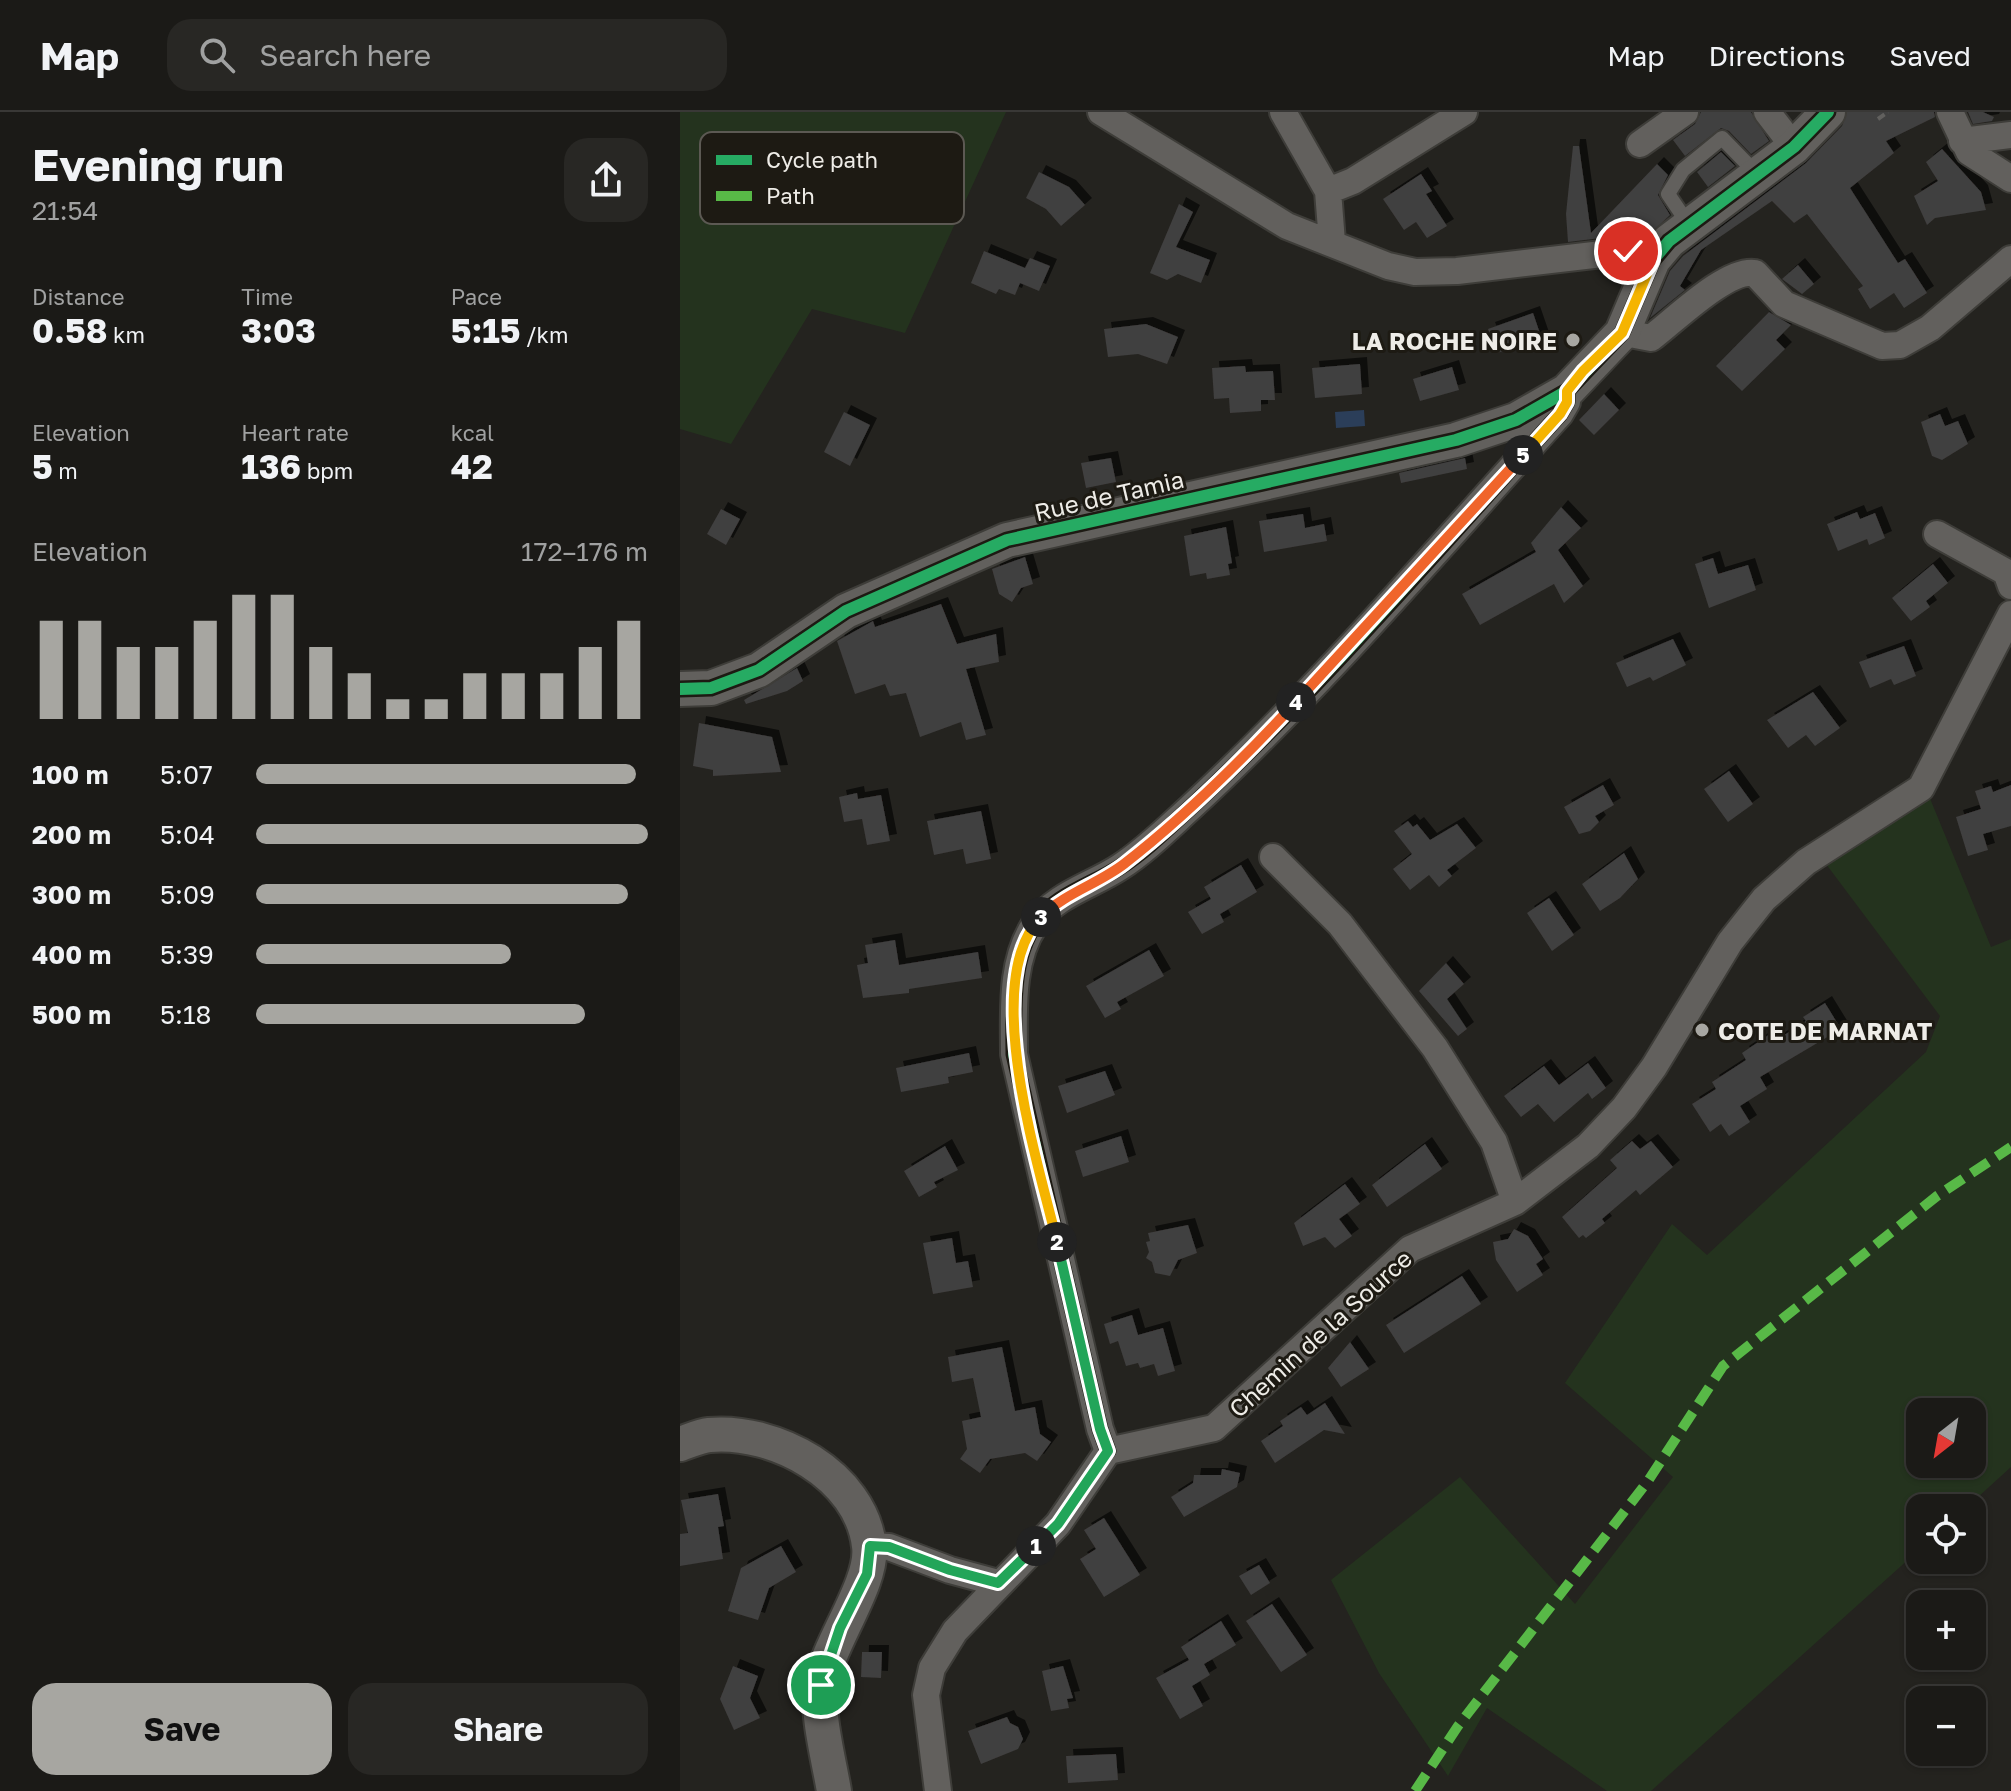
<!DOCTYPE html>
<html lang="en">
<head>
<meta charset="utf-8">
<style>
  :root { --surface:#1b1a17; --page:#282724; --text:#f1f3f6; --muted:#a0a1a1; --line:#393836; --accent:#a7a6a1 }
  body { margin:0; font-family:"Golos Text",sans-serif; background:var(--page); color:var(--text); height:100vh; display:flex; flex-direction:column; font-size:30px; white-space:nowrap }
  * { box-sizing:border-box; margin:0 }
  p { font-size:26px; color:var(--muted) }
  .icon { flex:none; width:44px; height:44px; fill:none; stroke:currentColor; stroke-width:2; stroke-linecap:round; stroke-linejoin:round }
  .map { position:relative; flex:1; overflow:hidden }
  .side { display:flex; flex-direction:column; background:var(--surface); width:680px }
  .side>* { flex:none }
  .needle { width:52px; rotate:211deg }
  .fabs { position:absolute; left:1226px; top:1286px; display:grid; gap:16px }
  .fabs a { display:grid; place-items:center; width:80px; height:80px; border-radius:16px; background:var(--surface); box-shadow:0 2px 6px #0004,0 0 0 2px var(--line); font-size:40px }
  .pin { position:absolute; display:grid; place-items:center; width:68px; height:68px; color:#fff; margin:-34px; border:4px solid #fff; border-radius:50%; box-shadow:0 2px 8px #0007 }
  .km { position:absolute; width:40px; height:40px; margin:-20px; border-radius:50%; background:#222; color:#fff; font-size:22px; line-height:40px; text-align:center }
  .round { display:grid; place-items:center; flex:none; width:84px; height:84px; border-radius:24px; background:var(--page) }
  .headline { display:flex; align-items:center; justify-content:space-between; height:136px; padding:0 32px }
  h1 { font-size:44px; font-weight:700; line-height:60px }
  .metrics { display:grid; grid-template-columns:repeat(3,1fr); gap:12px; height:136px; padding:8px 32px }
  .metrics div { display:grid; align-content:center }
  .metrics b { font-size:34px; font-weight:700 }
  .metrics small { font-size:22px; font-weight:400 }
  .metrics p { font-size:22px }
  .chart { height:224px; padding:16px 32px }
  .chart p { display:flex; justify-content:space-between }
  .chart svg { width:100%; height:144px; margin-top:8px; stroke:var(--accent); stroke-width:6 }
  .action { display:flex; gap:16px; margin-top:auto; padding:16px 32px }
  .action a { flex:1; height:92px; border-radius:24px; background:var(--accent); color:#111; font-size:32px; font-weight:700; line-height:92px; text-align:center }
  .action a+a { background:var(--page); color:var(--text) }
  ul { padding:0 32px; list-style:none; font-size:26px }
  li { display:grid; grid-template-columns:128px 96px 1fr; align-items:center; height:60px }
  li i { height:20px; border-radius:10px; background:var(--accent) }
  header { display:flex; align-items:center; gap:48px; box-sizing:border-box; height:112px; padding:0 40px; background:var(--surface); border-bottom:2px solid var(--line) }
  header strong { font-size:38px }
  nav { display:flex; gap:44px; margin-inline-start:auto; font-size:28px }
  .search { width:560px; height:72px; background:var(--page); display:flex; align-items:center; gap:20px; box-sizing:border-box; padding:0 28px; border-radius:24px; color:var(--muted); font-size:30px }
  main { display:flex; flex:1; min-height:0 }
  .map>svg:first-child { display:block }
  .green { fill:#24331e; fill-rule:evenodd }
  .water { fill:#2b3e59 }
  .building { fill:#403f3f; filter:url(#shadow) }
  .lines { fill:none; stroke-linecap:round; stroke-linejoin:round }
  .service-casing { stroke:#3e3d39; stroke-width:18 }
  .minor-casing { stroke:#3e3d39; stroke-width:30 }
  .tertiary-casing { stroke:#3e3d39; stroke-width:38 }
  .path { stroke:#61605e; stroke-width:4; stroke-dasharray:8 4; stroke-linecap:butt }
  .service { stroke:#62605d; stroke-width:14 }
  .minor { stroke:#62605d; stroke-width:26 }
  .tertiary { stroke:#62605d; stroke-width:34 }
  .quiet { stroke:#58b947; stroke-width:10; stroke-dasharray:20 10; stroke-linecap:butt }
  .cycleway-casing { stroke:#1d1a13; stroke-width:17 }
  .cycleway { stroke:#26ab63; stroke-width:12 }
  .split-1-casing { stroke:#fff; stroke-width:16 }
  .split-2-casing { stroke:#fff; stroke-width:16 }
  .split-3-casing { stroke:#fff; stroke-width:16 }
  .split-4-casing { stroke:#fff; stroke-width:16 }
  .split-5-casing { stroke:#fff; stroke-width:16 }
  .split-6-casing { stroke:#fff; stroke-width:16 }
  .split-1 { stroke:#22a559; stroke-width:10 }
  .split-2 { stroke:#22a559; stroke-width:10 }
  .split-3 { stroke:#f5b400; stroke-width:10 }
  .split-4 { stroke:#f0652b; stroke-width:10 }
  .split-5 { stroke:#f0652b; stroke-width:10 }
  .split-6 { stroke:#f5b400; stroke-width:10 }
  .poi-dot { fill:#a7a6a1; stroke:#1d1a13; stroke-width:3 }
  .labels { text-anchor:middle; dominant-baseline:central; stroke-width:6; stroke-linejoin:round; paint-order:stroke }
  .poi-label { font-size:24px; font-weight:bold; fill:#eeece7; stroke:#1d1a13; text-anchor:end }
  .street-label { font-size:24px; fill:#eeece7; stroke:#1d1a13 }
  .key { fill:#1d1a13; stroke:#5c5953; stroke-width:2 }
  .key-label { font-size:22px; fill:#eeece7 }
</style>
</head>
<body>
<header>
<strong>Map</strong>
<div class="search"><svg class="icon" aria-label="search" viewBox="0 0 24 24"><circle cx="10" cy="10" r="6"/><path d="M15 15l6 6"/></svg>Search here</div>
<nav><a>Map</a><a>Directions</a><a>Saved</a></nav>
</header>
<main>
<section class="side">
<div class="headline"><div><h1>Evening run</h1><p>21:54</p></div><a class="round"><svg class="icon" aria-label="share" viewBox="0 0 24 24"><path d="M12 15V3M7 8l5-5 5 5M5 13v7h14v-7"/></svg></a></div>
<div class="metrics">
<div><p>Distance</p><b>0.58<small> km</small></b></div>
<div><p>Time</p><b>3:03</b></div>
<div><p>Pace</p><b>5:15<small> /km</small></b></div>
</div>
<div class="metrics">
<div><p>Elevation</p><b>5<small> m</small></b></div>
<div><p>Heart rate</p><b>136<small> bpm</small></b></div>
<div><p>kcal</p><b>42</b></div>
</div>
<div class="chart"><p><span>Elevation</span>172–176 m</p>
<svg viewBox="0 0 160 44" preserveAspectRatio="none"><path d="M5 44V14M15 44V14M25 44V22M35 44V22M45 44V14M55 44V6M65 44V6M75 44V22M85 44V30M95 44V38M105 44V38M115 44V30M125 44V30M135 44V30M145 44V22M155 44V14"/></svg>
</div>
<ul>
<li><b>100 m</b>5:07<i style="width:97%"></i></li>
<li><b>200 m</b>5:04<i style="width:100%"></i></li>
<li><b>300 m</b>5:09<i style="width:95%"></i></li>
<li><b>400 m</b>5:39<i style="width:65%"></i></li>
<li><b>500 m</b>5:18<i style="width:84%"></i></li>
</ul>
<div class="action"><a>Save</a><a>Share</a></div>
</section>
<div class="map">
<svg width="1331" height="1679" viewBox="0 0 1331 1679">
  <defs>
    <filter id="shadow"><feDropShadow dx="7" dy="-7" stdDeviation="0" flood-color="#0009"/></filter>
  </defs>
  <rect width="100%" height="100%" fill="#24231f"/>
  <path class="green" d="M 0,0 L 326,0 L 225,221 L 132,197 L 51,332 L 0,317 Z
    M 1249,684 L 1311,835 L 1331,827 L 1331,1355 L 1286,1396 L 1240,1396 L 1240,1437 L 971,1679 L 927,1679 L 807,1596 L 768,1664 L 699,1561 L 651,1468 L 780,1365 L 895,1492 L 993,1365 L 885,1271 L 992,1112 L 1027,1143 L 1246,940 L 1260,904 L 1146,752 ZM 1240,1300 L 1292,1300 L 1292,1352 L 1240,1352 Z"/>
  <path class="water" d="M 684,298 L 685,314 L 656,316 L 655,300 Z"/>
  <path class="building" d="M 1021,0 L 1071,0 L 1089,29 L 1071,42 L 1049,19 L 1041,16 L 1005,44 L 993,28 L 1015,12 Z
    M 1167,0 L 1254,0 L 1255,5 L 1206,29 L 1214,41 L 1170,76 L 1218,151 L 1225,147 L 1247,181 L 1224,196 L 1214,181 L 1190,197 L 1178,177 L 1183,174 L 1127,102 L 1114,111 L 1092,89 L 1021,138 L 1000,174 L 1005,178 L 970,206 L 990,159 L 1003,144 L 1126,51 L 1162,14 Z
    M 1288,0 L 1303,0 L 1314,5 L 1312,9 L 1293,12 Z
    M 893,34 L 899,34 L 911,121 L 977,52 L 988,63 L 978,83 L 990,103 L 964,128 L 946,123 L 888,130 L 886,102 Z
    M 1262,37 L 1301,80 L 1306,98 L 1255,106 L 1247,113 L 1234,84 L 1258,69 L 1246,50 Z
    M 1041,40 L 1055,54 L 1028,75 L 1017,60 Z
    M 359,60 L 389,75 L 405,93 L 381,114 L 366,97 L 346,86 Z
    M 741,62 L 752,79 L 746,82 L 767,114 L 747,126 L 736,110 L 724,118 L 703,87 Z
    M 499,92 L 513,100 L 496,135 L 530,148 L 521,171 L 498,162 L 487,168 L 470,161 Z
    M 304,139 L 345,156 L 350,146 L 370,154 L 359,179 L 340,171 L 335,183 L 319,177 L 316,182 L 291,171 Z
    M 1118,153 L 1134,172 L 1122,182 L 1102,167 Z
    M 1089,200 L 1111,213 L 1096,228 L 1105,237 L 1062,279 L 1036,254 Z
    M 853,201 L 864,233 L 847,238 L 842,233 L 817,241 L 808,217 Z
    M 466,212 L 498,225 L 487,252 L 458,242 L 428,245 L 424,217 Z
    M 680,252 L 682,282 L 635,286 L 632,256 Z
    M 565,254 L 566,260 L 593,259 L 595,288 L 581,288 L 581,299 L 550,301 L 549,286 L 534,287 L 532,256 Z
    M 772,255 L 779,278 L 740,289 L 733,267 Z
    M 924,282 L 939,298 L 914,323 L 899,308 Z
    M 164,300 L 190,313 L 170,354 L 144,340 Z
    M 1260,302 L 1265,314 L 1278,309 L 1288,332 L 1262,348 L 1252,344 L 1241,310 Z
    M 431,346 L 436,370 L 406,376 L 401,351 Z
    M 785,346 L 787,357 L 721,371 L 719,361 Z
    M 881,395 L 901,416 L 878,438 L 903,474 L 884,491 L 874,472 L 800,513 L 782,482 L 856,440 L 851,431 Z
    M 41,397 L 60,407 L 46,433 L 27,422 Z
    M 1177,400 L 1180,407 L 1195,401 L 1205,426 L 1189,433 L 1187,427 L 1158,439 L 1147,412 Z
    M 623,402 L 625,416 L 644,412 L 647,429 L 584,440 L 579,409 Z
    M 546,415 L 552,451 L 548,452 L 550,463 L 527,467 L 526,461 L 510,464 L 504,424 Z
    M 345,445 L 353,472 L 341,476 L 332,490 L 319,482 L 312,457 Z
    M 1033,446 L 1038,462 L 1068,453 L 1076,478 L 1029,496 L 1015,452 Z
    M 1253,452 L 1268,471 L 1246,489 L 1250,495 L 1231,509 L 1212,486 Z
    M 261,492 L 277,532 L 316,522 L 319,550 L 286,557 L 306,623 L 286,628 L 281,610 L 240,625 L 226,581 L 210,584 L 205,572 L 175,582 L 157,529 L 193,509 L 195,515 Z
    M 993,527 L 1006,553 L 973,569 L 970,565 L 947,575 L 936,551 Z
    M 1224,534 L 1236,564 L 1214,573 L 1211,567 L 1190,576 L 1179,550 Z
    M 117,556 L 123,569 L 107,579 L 66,592 L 64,588 Z
    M 1133,580 L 1160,616 L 1135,634 L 1126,623 L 1108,636 L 1087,608 Z
    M 19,611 L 92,625 L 101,660 L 33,664 L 33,658 L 13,654 Z
    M 1049,659 L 1073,692 L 1048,710 L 1024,677 Z
    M 923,673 L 934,693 L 915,704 L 919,710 L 910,719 L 899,722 L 884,695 Z
    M 1331,673 L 1331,714 L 1303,722 L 1308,738 L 1288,744 L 1276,705 L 1301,697 L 1295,679 L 1311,674 L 1313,680 Z
    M 177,681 L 178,687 L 201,683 L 210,729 L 187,733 L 182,707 L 164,710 L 159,685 Z
    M 301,699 L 311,747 L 286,752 L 283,737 L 254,743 L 247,709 Z
    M 728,709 L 733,715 L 737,712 L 750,728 L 777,712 L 796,736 L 767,758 L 772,764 L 759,775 L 749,763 L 730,778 L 713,757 L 732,742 L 714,719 Z
    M 944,741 L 958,767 L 940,786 L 920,799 L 902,772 Z
    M 561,753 L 577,780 L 540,802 L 544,810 L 522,822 L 508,800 L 531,787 L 524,775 Z
    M 869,786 L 894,823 L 872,839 L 847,801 Z
    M 215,828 L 219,853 L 298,840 L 302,866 L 229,877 L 229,881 L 183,886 L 177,853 L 188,851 L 185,833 Z
    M 469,838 L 484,864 L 437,890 L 441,897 L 425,906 L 406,874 Z
    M 766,851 L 784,872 L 767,887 L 787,917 L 778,924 L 739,879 Z
    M 1145,891 L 1161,917 L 1080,965 L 1087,977 L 1060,994 L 1070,1010 L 1049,1024 L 1041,1012 L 1030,1020 L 1012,992 L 1036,977 L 1032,970 L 1066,948 L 1062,941 L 1090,922 L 1095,929 L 1126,909 L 1123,905 Z
    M 289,941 L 293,960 L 268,965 L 269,971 L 221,980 L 216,956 Z
    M 908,951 L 926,976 L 912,987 L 908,981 L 874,1010 L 858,992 L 841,1005 L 824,984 L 864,954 L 879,973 Z
    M 425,959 L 435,983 L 387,1001 L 378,974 Z
    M 441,1024 L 449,1050 L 403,1065 L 395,1039 Z
    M 952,1029 L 960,1037 L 971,1029 L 993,1055 L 960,1083 L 956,1078 L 922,1107 L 925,1111 L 906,1126 L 903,1123 L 899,1126 L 882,1105 L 937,1056 L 930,1048 Z
    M 745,1032 L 762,1057 L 707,1095 L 692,1073 Z
    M 265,1034 L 278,1058 L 254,1070 L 257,1075 L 239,1085 L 224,1059 Z
    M 665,1072 L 680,1092 L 659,1107 L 672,1124 L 655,1136 L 645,1125 L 623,1134 L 614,1111 Z
    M 508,1113 L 517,1141 L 498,1148 L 490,1164 L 475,1161 L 472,1150 L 466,1146 L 469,1140 L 466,1130 L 470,1129 L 468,1121 Z
    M 834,1117 L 848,1124 L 863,1147 L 856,1152 L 863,1163 L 837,1180 L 816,1148 L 813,1130 L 828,1127 Z
    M 272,1126 L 276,1151 L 288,1149 L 293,1175 L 253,1182 L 243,1131 Z
    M 782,1164 L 801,1192 L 724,1241 L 706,1213 Z
    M 452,1203 L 458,1223 L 483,1216 L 495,1259 L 478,1264 L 474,1252 L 460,1256 L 458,1251 L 446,1254 L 438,1229 L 430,1232 L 424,1212 Z
    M 670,1230 L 689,1257 L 661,1275 L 648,1256 Z
    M 322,1235 L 335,1299 L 355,1295 L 360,1322 L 371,1330 L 357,1349 L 345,1341 L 310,1347 L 300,1361 L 280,1347 L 287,1337 L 282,1309 L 301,1305 L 293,1266 L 272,1270 L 268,1245 Z
    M 645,1291 L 665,1322 L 644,1318 L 595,1351 L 581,1329 L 603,1314 L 600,1309 L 621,1295 L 627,1303 Z
    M 542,1357 L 560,1361 L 557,1375 L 504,1405 L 491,1385 L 513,1371 L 514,1363 L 541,1363 Z
    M 38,1382 L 44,1414 L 38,1415 L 43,1447 L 0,1454 L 0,1422 L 8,1421 L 1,1388 Z
    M 424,1406 L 460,1463 L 424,1485 L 400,1447 L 416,1437 L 404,1418 Z
    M 101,1434 L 116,1460 L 89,1476 L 78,1508 L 48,1499 L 61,1456 Z
    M 579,1453 L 590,1471 L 571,1483 L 559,1464 Z
    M 592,1492 L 627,1543 L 601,1560 L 566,1509 Z
    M 541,1509 L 556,1533 L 524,1552 L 530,1563 L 512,1574 L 523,1594 L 500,1607 L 476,1566 L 509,1548 L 501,1535 Z
    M 182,1540 L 202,1540 L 201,1566 L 181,1565 Z
    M 53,1554 L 78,1564 L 70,1586 L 80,1606 L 54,1618 L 40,1587 Z
    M 383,1554 L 393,1586 L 387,1587 L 389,1596 L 371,1599 L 362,1559 Z
    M 327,1605 L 330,1611 L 338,1615 L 343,1627 L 338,1637 L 301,1652 L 288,1619 Z
    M 436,1642 L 438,1668 L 388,1671 L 386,1644 Z"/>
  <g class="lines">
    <defs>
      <path id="service" d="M 1009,113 L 988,82 L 1003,58 L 1042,26 L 1077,62"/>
      <path id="minor" d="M 421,0 L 607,114 L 708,154 L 735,160 L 777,159 L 948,139 L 973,148
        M 603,0 L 648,79 L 652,130
        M 1087,0 L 1114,35
        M 1270,0 L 1289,40 L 1331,67
        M 1282,29 L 1331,23
        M 960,32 L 1005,0
        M 648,79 L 673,69 L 784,0
        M 946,213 L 950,222 L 971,226 C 994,209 1047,156 1075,161 L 1104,192 L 1202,234 L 1220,233 L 1250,216 L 1331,147
        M 1257,422 L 1326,460 L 1331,474
        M 593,745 L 660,812 L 755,936 L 814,1030 L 835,1090
        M 428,1339 L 420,1317 L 334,942 C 334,899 330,849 355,812 C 374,783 413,773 440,755 C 465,739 488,716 510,696 C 642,574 759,435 880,302 L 887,290 L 887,279
        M 428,1339 L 534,1316 L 730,1137 L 835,1090 L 908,1034 L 944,996 L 974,955 L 1050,830 L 1084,787 L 1126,750 L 1241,676 L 1331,502
        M 190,1434 L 209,1435 L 270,1458 L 318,1471
        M 258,1679 L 246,1583 L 252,1556 L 275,1519 L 378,1412 L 428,1339"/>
      <path id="tertiary" d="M 0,577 L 31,576 L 79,558 L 166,499 L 327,428 L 776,328 L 836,308 L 887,279 L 942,221 L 973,148 L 989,129 L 1114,35 L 1148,0
        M 0,1332 C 9,1329 20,1324 29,1323 C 95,1317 181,1363 189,1434 C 194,1470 149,1530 141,1571 C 136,1600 149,1649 154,1679"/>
    </defs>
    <use href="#service" class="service-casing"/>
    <use href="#minor" class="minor-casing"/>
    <use href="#tertiary" class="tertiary-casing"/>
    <path class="path" d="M 1198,7 L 1208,0"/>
    <use href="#service" class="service"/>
    <use href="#minor" class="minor"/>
    <use href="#tertiary" class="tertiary"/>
    <path class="quiet" d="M 735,1679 L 778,1614 L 968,1369 L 1043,1254 L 1257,1084 L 1331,1035"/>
    <defs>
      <path id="cycleway" d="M 0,577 L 31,576 L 79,558 L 166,499 L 327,428 L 776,328 L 836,308 L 887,279 L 942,221 L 973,148 L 989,129 L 1114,35 L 1148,0
        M 428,1339 L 420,1317 L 334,942 C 334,899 330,849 355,812 C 374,783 413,773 440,755 C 465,739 488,716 510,696 C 642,574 759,435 880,302 L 887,290 L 887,279"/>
    </defs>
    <use href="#cycleway" class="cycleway-casing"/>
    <use href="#cycleway" class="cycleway"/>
  </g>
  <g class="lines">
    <defs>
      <path id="split-1" d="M 141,1573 L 160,1516 L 187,1462 L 190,1434 L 209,1435 L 270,1458 L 318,1471 L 356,1434"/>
      <path id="split-2" d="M 356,1434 L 378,1412 L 428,1339 L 420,1317 L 377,1130"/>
      <path id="split-3" d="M 361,805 C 299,868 359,1053 377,1130"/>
      <path id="split-4" d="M 361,805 C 385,781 418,772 444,752 C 506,704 563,647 616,590"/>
      <path id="split-5" d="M 616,590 L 843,343"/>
      <path id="split-6" d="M 843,343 L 880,302 L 887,290 L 887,279 L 903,259 L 942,221 L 973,148 L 948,139"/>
    </defs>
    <use href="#split-1" class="split-1-casing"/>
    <use href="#split-2" class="split-2-casing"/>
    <use href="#split-3" class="split-3-casing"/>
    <use href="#split-4" class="split-4-casing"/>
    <use href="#split-5" class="split-5-casing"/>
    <use href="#split-6" class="split-6-casing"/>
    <use href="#split-1" class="split-1"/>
    <use href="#split-2" class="split-2"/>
    <use href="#split-3" class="split-3"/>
    <use href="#split-4" class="split-4"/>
    <use href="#split-5" class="split-5"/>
    <use href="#split-6" class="split-6"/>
  </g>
  <g class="poi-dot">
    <circle cx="893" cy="228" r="8"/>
    <circle cx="1022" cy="918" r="8"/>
  </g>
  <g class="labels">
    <g class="poi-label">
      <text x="877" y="228">LA ROCHE NOIRE</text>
      <text x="1038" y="918" text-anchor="start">COTE DE MARNAT</text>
    </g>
    <g class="street-label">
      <text transform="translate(429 383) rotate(-13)">Rue de Tamia</text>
      <text transform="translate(640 1221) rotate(-42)">Chemin de la Source</text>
    </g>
  </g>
  <rect x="20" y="20" width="264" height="92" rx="12" class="key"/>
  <rect x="36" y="43" width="36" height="10" fill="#26ab63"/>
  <rect x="36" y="79" width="36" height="10" fill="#58b947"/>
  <g class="key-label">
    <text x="86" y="56">Cycle path</text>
    <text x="86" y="92">Path</text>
  </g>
</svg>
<div class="fabs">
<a><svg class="needle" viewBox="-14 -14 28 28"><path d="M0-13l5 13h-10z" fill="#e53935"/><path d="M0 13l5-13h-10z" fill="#a0a1a1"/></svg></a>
<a><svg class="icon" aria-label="locate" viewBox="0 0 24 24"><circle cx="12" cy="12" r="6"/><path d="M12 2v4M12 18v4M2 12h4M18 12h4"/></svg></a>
<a>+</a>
<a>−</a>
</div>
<div class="pin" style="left:141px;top:1573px;background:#1e9e55"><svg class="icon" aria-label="arrive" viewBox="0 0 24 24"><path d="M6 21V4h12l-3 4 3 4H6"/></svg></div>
<div class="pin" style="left:948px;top:139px;background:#d93025"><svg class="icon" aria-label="check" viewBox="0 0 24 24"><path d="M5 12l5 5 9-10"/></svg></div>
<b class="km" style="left:356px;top:1434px">1</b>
<b class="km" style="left:377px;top:1130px">2</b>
<b class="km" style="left:361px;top:805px">3</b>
<b class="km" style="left:616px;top:590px">4</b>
<b class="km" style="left:843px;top:343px">5</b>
</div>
</main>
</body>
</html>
